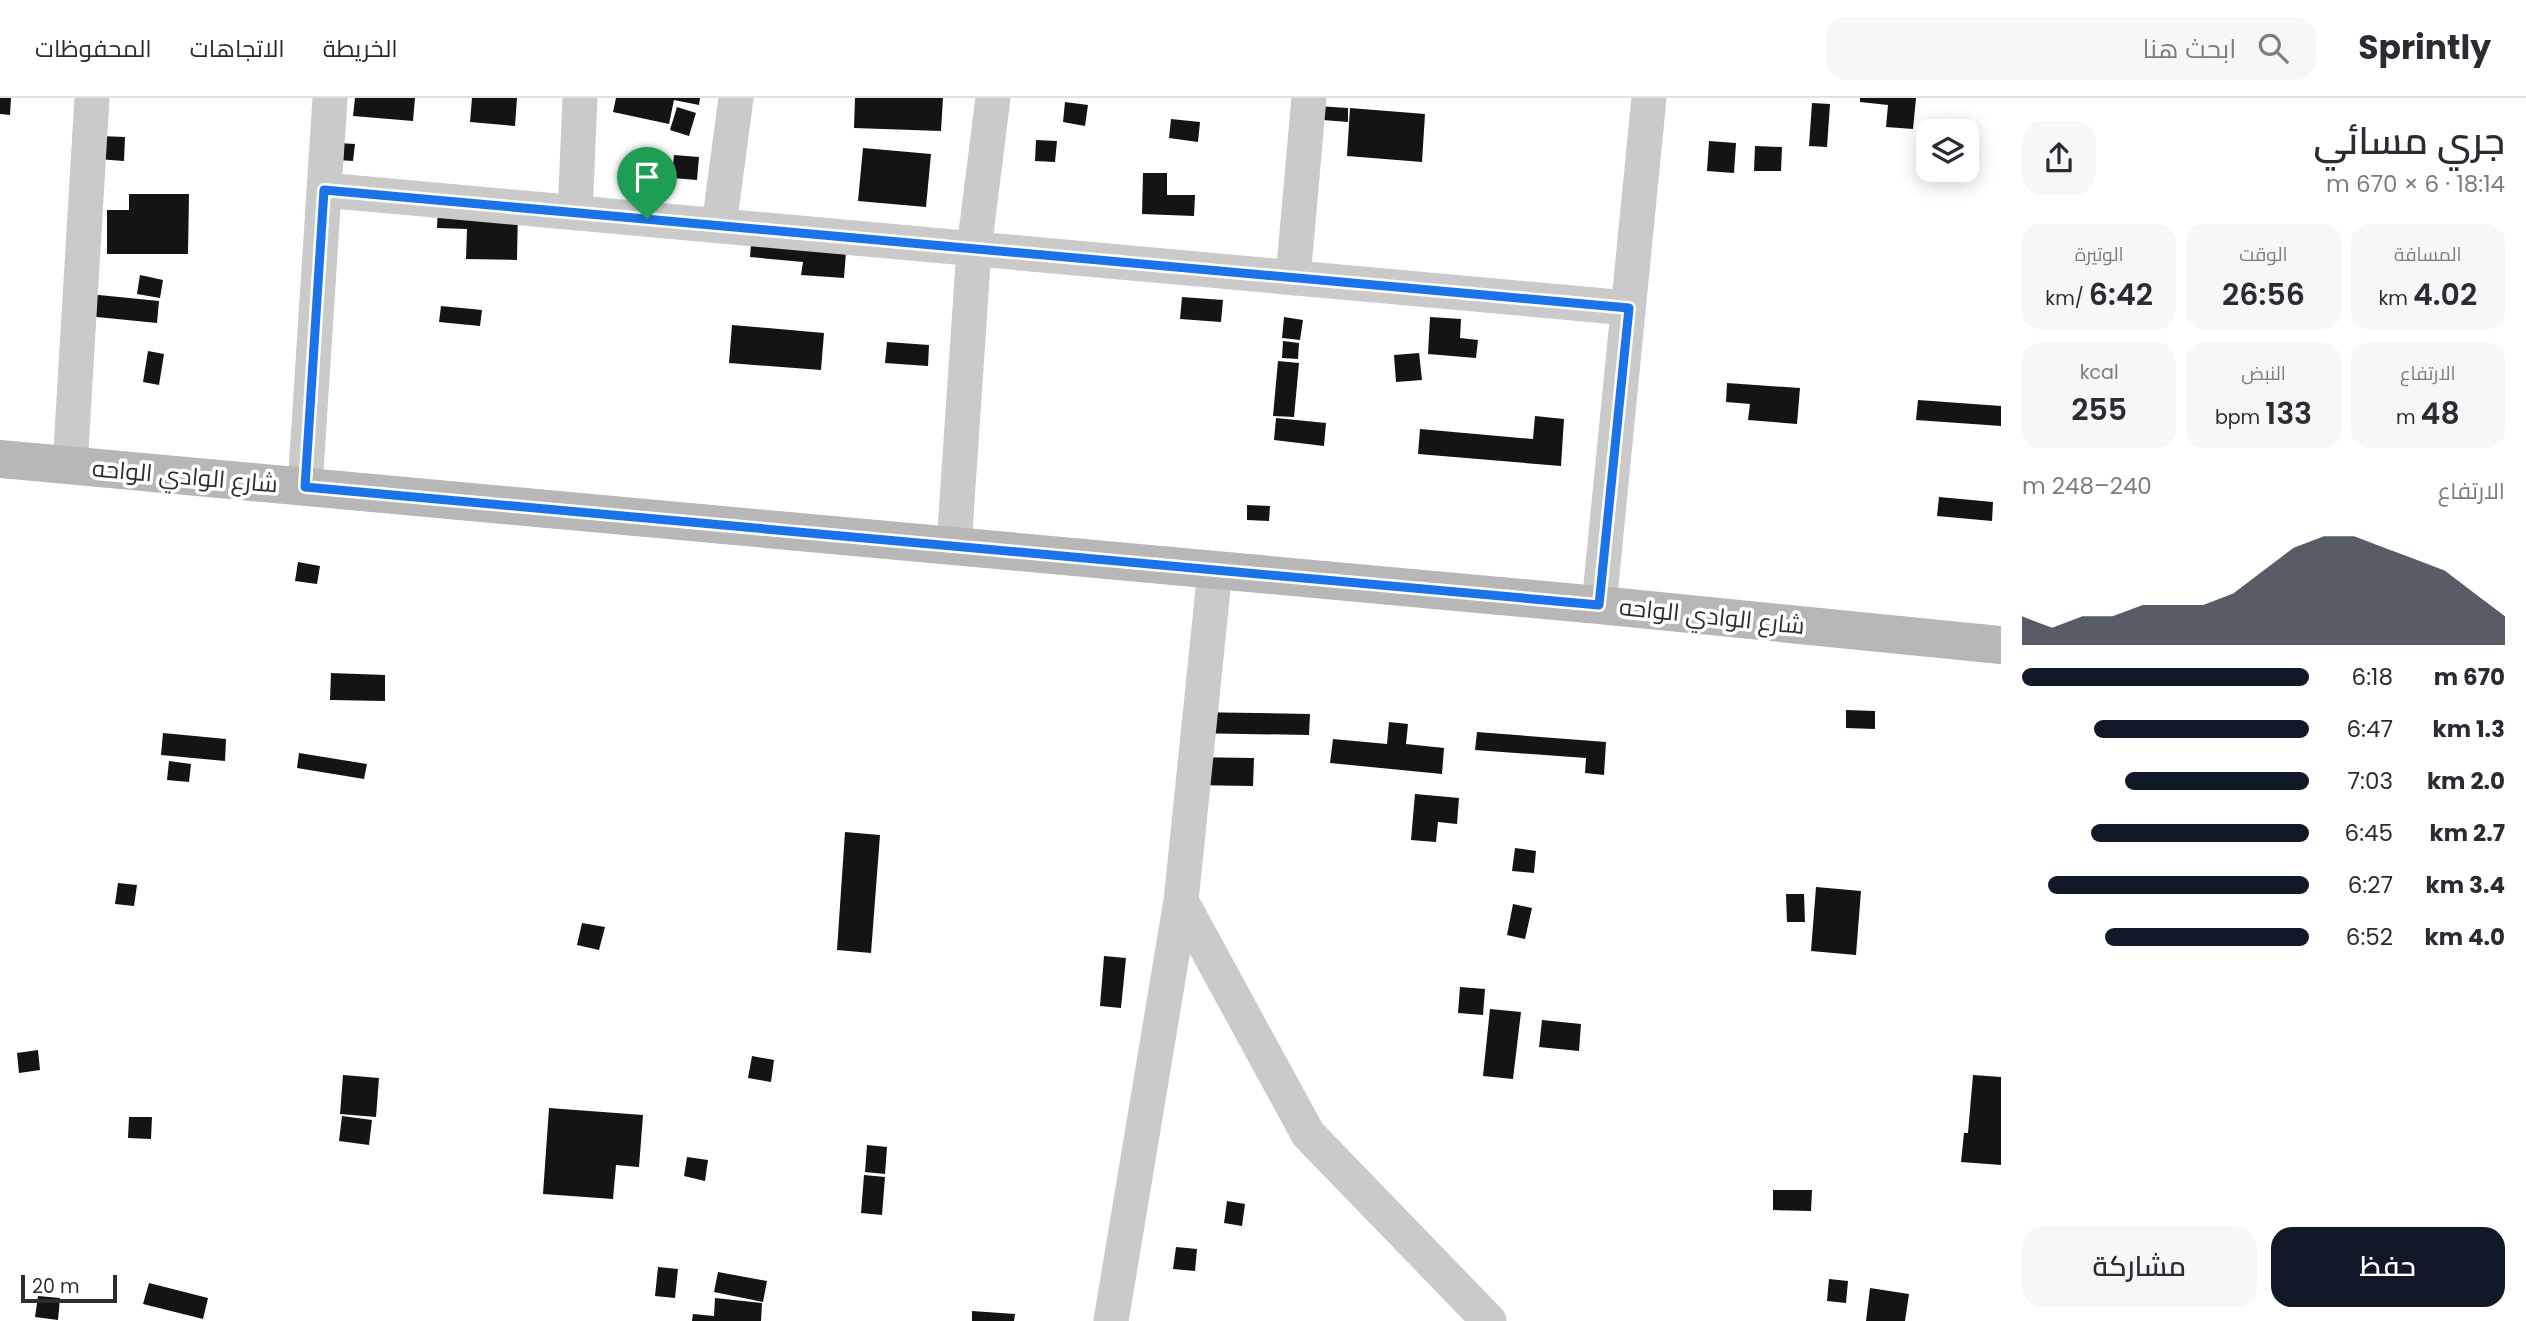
<!DOCTYPE html>
<html lang="ar">
<head>
<meta charset="utf-8">
<style>
  :root { --surface:#fff; --page:#f7f7f7; --text:#2b2b33; --muted:#7c7c81; --line:#e1e1e2; --accent:#111827 }
  body { margin:0; font-family:Poppins,Cairo,sans-serif; background:var(--page); color:var(--text); direction:rtl; height:100vh; display:flex; flex-direction:column; font-size:26px; white-space:nowrap }
  * { box-sizing:border-box; margin:0 }
  p { font-size:23px; color:var(--muted) }
  .icon { flex:none; width:38px; height:38px; fill:none; stroke:currentColor; stroke-width:2; stroke-linecap:round; stroke-linejoin:round }
  .map { position:relative; flex:1; overflow:hidden; direction:ltr }
  .panel { display:flex; flex-direction:column; background:var(--surface); width:525px }
  .panel>* { flex:none }
  .buttons { position:absolute; left:1916px; top:21px; display:grid; gap:14px }
  .buttons a { display:grid; place-items:center; width:63px; height:63px; border-radius:14px; background:var(--surface); box-shadow:0 4px 18px #0003; font-size:35px }
  .scale { position:absolute; left:21px; bottom:18px; width:96px; box-sizing:border-box; padding-left:7px; border:4px solid #2d2d2d; border-top:0; font-size:19px; line-height:24px; white-space:nowrap; color:#2d2d2d; -webkit-text-stroke:5px #fff; paint-order:stroke }
  .pin { position:absolute; display:grid; place-items:center; width:60px; height:60px; color:#fff; margin:-72px -30px; border-radius:50% 50% 50% 0; rotate:-45deg; box-shadow:0 0 7px #0007 }
  .pin .icon { rotate:45deg }
  .round { display:grid; place-items:center; flex:none; width:74px; height:74px; border-radius:21px; background:var(--page) }
  .headline { display:flex; align-items:center; justify-content:space-between; height:119px; padding:0 21px }
  h1 { font-size:38px; font-weight:600; line-height:52px }
  .metrics { display:grid; grid-template-columns:repeat(3,1fr); gap:10px; height:119px; padding:7px 21px }
  .metrics div { display:grid; align-content:center; border-radius:18px; background:var(--page); text-align:center }
  .metrics b { font-size:30px; font-weight:600 }
  .metrics small { font-size:19px; font-weight:400 }
  .metrics p { font-size:19px }
  .chart { height:196px; padding:14px 21px }
  .chart p { display:flex; justify-content:space-between }
  .chart svg { width:100%; height:126px; margin-top:7px; fill:var(--accent); opacity:.7 }
  .button { display:flex; gap:14px; margin-top:auto; padding:14px 21px }
  .button a { flex:1; height:80px; border-radius:21px; background:var(--accent); color:#fff; font-size:28px; font-weight:600; line-height:80px; text-align:center }
  .button a+a { background:var(--page); color:var(--text) }
  ul { padding:0 21px; list-style:none; font-size:23px }
  li { display:grid; grid-template-columns:112px 84px 1fr; align-items:center; height:52px }
  li i { height:18px; border-radius:9px; background:var(--accent) }
  header { display:flex; align-items:center; gap:42px; box-sizing:border-box; height:98px; padding:0 35px; background:var(--surface); border-bottom:2px solid var(--line) }
  header strong { font-size:33px }
  nav { display:flex; gap:38px; margin-inline-start:auto; font-size:24px }
  .search { width:490px; height:63px; background:var(--page); display:flex; align-items:center; gap:18px; box-sizing:border-box; padding:0 24px; border-radius:21px; color:var(--muted); font-size:26px }
  main { display:flex; flex:1; min-height:0 }
  .map>svg:first-child { display:block }
  .building { fill:#141414 }
  .lines { fill:none; stroke-linecap:round; stroke-linejoin:round }
  .minor { stroke:#cacaca; stroke-width:35 }
  .secondary { stroke:#b7b7b7; stroke-width:38 }
  .route-casing { stroke:#fff; stroke-width:14 }
  .route { stroke:#1a73e8; stroke-width:9 }
  .labels { text-anchor:middle; dominant-baseline:central; stroke-width:7; stroke-linejoin:round; paint-order:stroke }
  .street-label { font-size:24px; fill:#2d2d2d; stroke:#fff }
</style>
</head>
<body>
<header>
<strong>Sprintly</strong>
<div class="search"><svg class="icon" aria-label="search" viewBox="0 0 24 24"><circle cx="10" cy="10" r="6"/><path d="M15 15l6 6"/></svg>ابحث هنا</div>
<nav><a>الخريطة</a><a>الاتجاهات</a><a>المحفوظات</a></nav>
</header>
<main>
<section class="panel">
<div class="headline"><div><h1>جري مسائي</h1><p>18:14 · 6 × 670 m</p></div><a class="round"><svg class="icon" aria-label="share" viewBox="0 0 24 24"><path d="M12 15V3M7 8l5-5 5 5M5 13v7h14v-7"/></svg></a></div>
<div class="metrics">
<div><p>المسافة</p><b>4.02<small> km</small></b></div>
<div><p>الوقت</p><b>26:56</b></div>
<div><p>الوتيرة</p><b>6:42<small> /km</small></b></div>
</div>
<div class="metrics">
<div><p>الارتفاع</p><b>48<small> m</small></b></div>
<div><p>النبض</p><b>133<small> bpm</small></b></div>
<div><p>kcal</p><b>255</b></div>
</div>
<div class="chart"><p><span>الارتفاع</span>240–248 m</p>
<svg viewBox="0 0 160 44" preserveAspectRatio="none"><path d="M0 44V34L10 38L20 34L30 34L40 30L50 30L60 30L70 26L80 18L90 10L100 6L110 6L120 10L130 14L140 18L150 26L160 34V44z"/></svg>
</div>
<ul>
<li><b>670 m</b>6:18<i style="width:100%"></i></li>
<li><b>1.3 km</b>6:47<i style="width:75%"></i></li>
<li><b>2.0 km</b>7:03<i style="width:64%"></i></li>
<li><b>2.7 km</b>6:45<i style="width:76%"></i></li>
<li><b>3.4 km</b>6:27<i style="width:91%"></i></li>
<li><b>4.0 km</b>6:52<i style="width:71%"></i></li>
</ul>
<div class="button"><a>حفظ</a><a>مشاركة</a></div>
</section>
<div class="map">
<svg width="2001" height="1223" viewBox="0 0 2001 1223">
  <rect width="100%" height="100%" fill="#fff"/>
  <path class="building" d="M 0,0 L 11,0 L 10,17 L 0,16 Z
    M 355,0 L 415,0 L 413,23 L 353,18 Z
    M 472,0 L 517,0 L 515,28 L 470,24 Z
    M 616,0 L 700,0 L 699,7 L 674,2 L 669,26 L 613,14 Z
    M 855,0 L 943,0 L 941,33 L 854,30 Z
    M 1860,0 L 1916,0 L 1913,31 L 1886,29 L 1888,7 L 1860,4 Z
    M 1065,4 L 1088,7 L 1085,28 L 1063,24 Z
    M 1812,5 L 1830,6 L 1827,49 L 1809,48 Z
    M 1302,7 L 1348,10 L 1348,24 L 1323,22 Z
    M 677,9 L 696,15 L 689,38 L 670,32 Z
    M 1350,10 L 1425,16 L 1422,64 L 1347,58 Z
    M 1171,21 L 1200,24 L 1198,44 L 1169,40 Z
    M 100,38 L 125,39 L 124,63 L 97,61 Z
    M 1036,42 L 1057,43 L 1055,64 L 1035,63 Z
    M 1709,43 L 1736,45 L 1734,75 L 1707,73 Z
    M 323,44 L 355,46 L 353,63 L 322,61 Z
    M 1755,48 L 1782,49 L 1781,73 L 1754,73 Z
    M 863,50 L 931,56 L 926,109 L 858,103 Z
    M 674,57 L 699,59 L 697,82 L 672,80 Z
    M 1143,75 L 1167,75 L 1167,97 L 1195,97 L 1194,118 L 1142,116 Z
    M 129,96 L 189,96 L 188,156 L 107,156 L 107,112 L 129,112 Z
    M 438,108 L 518,110 L 517,162 L 466,161 L 467,131 L 437,130 Z
    M 752,133 L 847,141 L 844,180 L 801,177 L 803,164 L 750,159 Z
    M 140,177 L 163,182 L 160,200 L 137,196 Z
    M 89,196 L 159,203 L 157,225 L 87,218 Z
    M 1182,199 L 1223,202 L 1221,224 L 1180,221 Z
    M 441,208 L 482,212 L 480,228 L 439,224 Z
    M 1284,219 L 1303,222 L 1300,242 L 1282,240 Z
    M 1430,219 L 1461,221 L 1460,240 L 1478,242 L 1476,260 L 1428,256 Z
    M 732,227 L 824,235 L 821,272 L 729,265 Z
    M 1283,243 L 1299,245 L 1298,261 L 1282,260 Z
    M 887,244 L 929,247 L 928,268 L 885,265 Z
    M 148,253 L 164,256 L 159,287 L 143,284 Z
    M 1419,255 L 1422,282 L 1396,284 L 1394,257 Z
    M 1278,263 L 1299,265 L 1294,319 L 1273,318 Z
    M 1727,285 L 1800,290 L 1797,326 L 1748,322 L 1750,306 L 1726,304 Z
    M 1918,302 L 2001,308 L 2001,328 L 1916,322 Z
    M 1535,318 L 1564,321 L 1561,368 L 1418,356 L 1420,331 L 1533,341 Z
    M 1276,320 L 1326,325 L 1324,348 L 1274,342 Z
    M 1939,399 L 1993,404 L 1992,423 L 1937,418 Z
    M 1247,407 L 1270,408 L 1269,423 L 1247,422 Z
    M 298,464 L 320,468 L 317,486 L 295,483 Z
    M 331,575 L 385,577 L 385,603 L 330,602 Z
    M 1846,612 L 1875,613 L 1875,631 L 1846,630 Z
    M 1189,614 L 1310,616 L 1309,637 L 1189,635 Z
    M 1389,624 L 1408,626 L 1406,646 L 1444,650 L 1442,676 L 1330,665 L 1333,641 L 1387,646 Z
    M 1477,634 L 1606,644 L 1604,677 L 1585,675 L 1586,660 L 1475,652 Z
    M 163,635 L 226,641 L 225,663 L 161,657 Z
    M 299,655 L 367,666 L 364,681 L 297,670 Z
    M 1188,659 L 1254,660 L 1253,688 L 1188,687 Z
    M 169,663 L 191,666 L 189,684 L 167,682 Z
    M 1415,696 L 1459,700 L 1457,726 L 1438,724 L 1436,744 L 1411,742 Z
    M 845,734 L 880,737 L 871,855 L 837,852 Z
    M 1515,750 L 1536,753 L 1534,775 L 1512,773 Z
    M 118,785 L 137,787 L 134,808 L 115,806 Z
    M 1816,789 L 1861,793 L 1856,857 L 1811,853 Z
    M 1786,796 L 1804,796 L 1805,824 L 1787,824 Z
    M 1513,806 L 1532,810 L 1525,841 L 1507,837 Z
    M 582,825 L 605,829 L 599,852 L 577,847 Z
    M 1104,858 L 1126,860 L 1121,910 L 1100,908 Z
    M 1460,889 L 1485,891 L 1483,917 L 1458,915 Z
    M 1490,911 L 1521,914 L 1513,981 L 1483,978 Z
    M 1542,922 L 1581,926 L 1579,953 L 1539,949 Z
    M 38,952 L 40,972 L 19,975 L 17,955 Z
    M 752,958 L 774,962 L 771,984 L 748,980 Z
    M 343,977 L 379,980 L 376,1019 L 340,1016 Z
    M 1973,977 L 2001,979 L 2001,1067 L 1961,1064 L 1964,1035 L 1968,1035 Z
    M 549,1010 L 643,1017 L 639,1069 L 616,1067 L 613,1101 L 543,1096 Z
    M 342,1018 L 372,1022 L 369,1047 L 339,1043 Z
    M 129,1019 L 152,1019 L 151,1041 L 128,1040 Z
    M 867,1047 L 887,1049 L 885,1076 L 865,1074 Z
    M 687,1059 L 708,1062 L 705,1083 L 684,1078 Z
    M 864,1077 L 885,1079 L 882,1117 L 861,1115 Z
    M 1773,1092 L 1812,1092 L 1811,1113 L 1773,1112 Z
    M 1227,1103 L 1245,1106 L 1242,1128 L 1224,1125 Z
    M 1176,1149 L 1197,1151 L 1195,1173 L 1173,1171 Z
    M 658,1169 L 678,1171 L 675,1200 L 655,1198 Z
    M 718,1174 L 767,1183 L 763,1204 L 714,1194 Z
    M 1829,1181 L 1848,1183 L 1846,1205 L 1827,1203 Z
    M 149,1185 L 208,1200 L 203,1221 L 143,1206 Z
    M 1870,1190 L 1909,1196 L 1905,1223 L 1866,1223 Z
    M 38,1198 L 60,1200 L 58,1222 L 35,1219 Z
    M 715,1200 L 762,1205 L 761,1223 L 692,1223 L 693,1216 L 714,1218 Z
    M 972,1213 L 1015,1216 L 1014,1223 L 972,1223 Z"/>
  <g class="lines">
    <path class="minor" d="M 324,92 L 1628,210
      M 575,115 L 580,0
      M 719,128 L 736,0
      M 1293,180 L 1309,0
      M 70,368 L 92,0
      M 305,389 L 330,0
      M 954,448 L 974,151 L 993,0
      M 1215,472 L 1181,803 L 1308,1036 L 1489,1223
      M 1599,507 L 1649,0
      M 1111,1223 L 1181,803"/>
    <path class="secondary" d="M 0,361 L 1599,507 L 2001,547"/>
  </g>
  <g class="lines">
    <defs>
      <path id="route" d="M 324,92 L 1629,210 L 1599,507 L 305,389 Z"/>
    </defs>
    <use href="#route" class="route-casing"/>
    <use href="#route" class="route"/>
  </g>
  <g class="labels">
    <g class="street-label">
      <text transform="translate(185 378) rotate(5)">شارع الوادي الواحه</text>
      <text transform="translate(1712 518) rotate(6)">شارع الوادي الواحه</text>
    </g>
  </g>
</svg>
<div class="buttons">
<a><svg class="icon" aria-label="layers" viewBox="0 0 24 24"><path d="M12 4l9 5-9 5-9-5zM3 14l9 5 9-5"/></svg></a>
</div>
<div class="scale">20 m</div>
<div class="pin" style="left:647px;top:121px;background:#1e9e55"><svg class="icon" aria-label="arrive" viewBox="0 0 24 24"><path d="M6 21V4h12l-3 4 3 4H6"/></svg></div>
</div>
</main>
</body>
</html>
